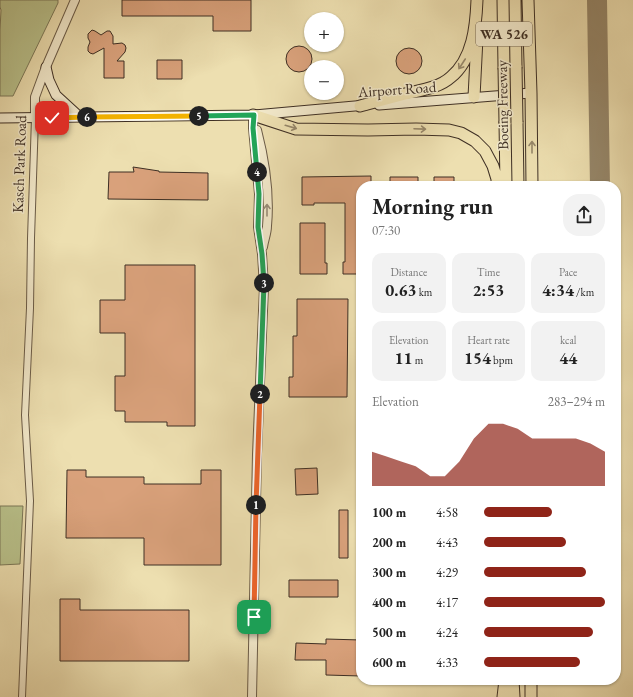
<!DOCTYPE html>
<html lang="en">
<head>
<meta charset="utf-8">
<style>
  :root { --surface:#fff; --page:#f2f2f2; --text:#222; --muted:#767676; --accent:#8f2418 }
  body { margin:0; font-family:"EB Garamond",serif; background:var(--page); color:var(--text); height:100vh; display:flex; flex-direction:column; font-size:15px; white-space:nowrap }
  * { box-sizing:border-box; margin:0 }
  p { font-size:13px; color:var(--muted) }
  .icon { flex:none; width:22px; height:22px; fill:none; stroke:currentColor; stroke-width:2; stroke-linecap:round; stroke-linejoin:round }
  .map { position:relative; flex:1; overflow:hidden }
  .side { position:absolute; left:356px; top:181px; width:265px; height:504px; display:flex; flex-direction:column; background:var(--surface); border-radius:16px; box-shadow:0 1px 3px #0004 }
  .side>* { flex:none }
  .buttons { position:absolute; left:304px; top:12px; display:grid; gap:8px }
  .buttons a { display:grid; place-items:center; width:40px; height:40px; border-radius:50%; background:var(--surface); box-shadow:0 1px 3px #0004; font-size:20px }
  .pin { position:absolute; display:grid; place-items:center; width:34px; height:34px; color:#fff; margin:-17px; border-radius:8px; box-shadow:0 2px 6px #0006 }
  .km { position:absolute; width:20px; height:20px; margin:-10px; border-radius:50%; background:#222; color:#fff; font-size:11px; line-height:20px; text-align:center }
  .round { display:grid; place-items:center; flex:none; width:42px; height:42px; border-radius:16px; background:var(--page) }
  .headline { display:flex; align-items:center; justify-content:space-between; height:68px; padding:0 16px }
  h1 { font-size:22px; font-weight:700; line-height:30px }
  .metrics { display:grid; grid-template-columns:repeat(3,1fr); gap:6px; height:68px; padding:4px 16px }
  .metrics div { display:grid; align-content:center; border-radius:10px; background:var(--page); text-align:center }
  .metrics b { font-size:17px; font-weight:700 }
  .metrics small { font-size:11px; font-weight:400 }
  .metrics p { font-size:11px }
  .chart { height:112px; padding:8px 16px }
  .chart p { display:flex; justify-content:space-between }
  .chart svg { width:100%; height:72px; margin-top:4px; fill:var(--accent); opacity:.7 }
  ul { padding:0 16px; list-style:none; font-size:13px }
  li { display:grid; grid-template-columns:64px 48px 1fr; align-items:center; height:30px }
  li i { height:10px; border-radius:5px; background:var(--accent) }
  .map>svg:first-child { display:block }
  .green { fill:#b9c18b; stroke:#7c7858 }
  .lines { fill:none; stroke-linecap:round; stroke-linejoin:round }
  .taxiway { stroke:#96876a; stroke-width:20 }
  .building { fill:#d9a17b; stroke:#3e2f24 }
  .minor-casing { stroke:#6a5b47; stroke-width:8 }
  .tertiary-casing { stroke:#6a5b47; stroke-width:10 }
  .secondary-casing { stroke:#3e2f24; stroke-width:11 }
  .motorway-casing { stroke:#3e2f24; stroke-width:13 }
  .minor { stroke:#f3eacc; stroke-width:6 }
  .tertiary { stroke:#f3eacc; stroke-width:8 }
  .secondary { stroke:#f3eacc; stroke-width:9 }
  .motorway { stroke:#eddfb0; stroke-width:11 }
  .motorway-bridge-casing { stroke:#3e2f24; stroke-width:13; stroke-linecap:butt }
  .motorway-bridge { stroke:#eddfb0; stroke-width:11 }
  .oneway { stroke:#96876a }
  .oneway2 { stroke:#988c78 }
  .split-1-casing { stroke:#fff; stroke-width:8 }
  .split-2-casing { stroke:#fff; stroke-width:8 }
  .split-3-casing { stroke:#fff; stroke-width:8 }
  .split-4-casing { stroke:#fff; stroke-width:8 }
  .split-5-casing { stroke:#fff; stroke-width:8 }
  .split-6-casing { stroke:#fff; stroke-width:8 }
  .split-7-casing { stroke:#fff; stroke-width:8 }
  .split-1 { stroke:#f0652b; stroke-width:5 }
  .split-2 { stroke:#f0652b; stroke-width:5 }
  .split-3 { stroke:#22a559; stroke-width:5 }
  .split-4 { stroke:#22a559; stroke-width:5 }
  .split-5 { stroke:#22a559; stroke-width:5 }
  .split-6 { stroke:#f5b400; stroke-width:5 }
  .split-7 { stroke:#f5b400; stroke-width:5 }
  .labels { text-anchor:middle; dominant-baseline:central; stroke-width:3; stroke-linejoin:round; paint-order:stroke }
  .shield { fill:#f3eacc; stroke:#746756; stroke-width:1 }
  .shield-label { font-size:14px; font-weight:bold; fill:#3e2f24 }
  .street-label { font-size:15px; fill:#3e2f24; stroke:#f3eacc }
</style>
</head>
<body>
<div class="map">
<svg width="633" height="697" viewBox="0 0 633 697">
  <rect width="100%" height="100%" fill="#eddfb0"/>
  <filter id="stains"><feTurbulence type="fractalNoise" baseFrequency=".005" numOctaves="4"/><feColorMatrix values="0 0 0 0 .2 0 0 0 0 .09 0 0 0 0 .02 0 0 0 .5 -.17"/></filter>
  <radialGradient id="worn" r=".72"><stop offset=".6" stop-color="#630" stop-opacity="0"/><stop offset="1" stop-color="#630" stop-opacity=".3"/></radialGradient>
  <path class="green" d="M 0,0 L 58,0 L 58,3 L 13,96 L 0,96 L 0,30 L 1,10 L 0,7 Z
    M 0,506 L 23,506 L 20,564 L 0,565 Z"/>
  <g class="lines">
    <path class="taxiway" d="M 597,0 L 600,186"/>
  </g>
  <path class="building" d="M 122,0 L 251,0 L 251,31 L 213,31 L 213,16 L 122,16 Z
    M 92,30 L 95,31 L 101,35 L 107,31 L 110,31 L 113,36 L 113,44 L 122,43 L 125,45 L 126,48 L 125,52 L 117,61 L 124,61 L 124,78 L 104,78 L 104,48 L 93,54 L 90,53 L 88,51 L 88,47 L 90,42 L 88,38 L 88,34 Z
    M286 59a13 13 0 1 1 26 0a13 13 0 1 1-26 0Z
    M396 61a13 13 0 1 1 26 0a13 13 0 1 1-26 0Z
    M 157,60 L 182,60 L 182,79 L 157,79 Z
    M 133,167 L 159,171 L 159,172 L 208,173 L 208,200 L 108,199 L 109,172 L 134,172 Z
    M 371,176 L 371,186 L 361,186 L 361,274 L 343,274 L 343,262 L 345,262 L 345,203 L 314,203 L 314,205 L 302,205 L 302,177 Z
    M 390,177 L 418,177 L 418,186 L 390,186 Z
    M 434,177 L 454,177 L 454,186 L 434,186 Z
    M 300,223 L 325,223 L 325,263 L 327,263 L 327,274 L 300,274 Z
    M 125,265 L 195,265 L 195,426 L 167,426 L 167,422 L 125,422 L 125,411 L 115,411 L 115,376 L 125,376 L 125,333 L 100,333 L 100,300 L 125,300 Z
    M 297,299 L 348,299 L 347,397 L 289,397 L 289,377 L 293,377 L 293,336 L 297,336 Z
    M 317,468 L 318,494 L 296,495 L 295,469 Z
    M 67,470 L 86,470 L 86,477 L 144,477 L 144,484 L 201,484 L 201,470 L 221,470 L 221,565 L 144,565 L 144,538 L 66,538 Z
    M 339,510 L 348,510 L 348,558 L 339,558 Z
    M 289,580 L 338,580 L 338,597 L 289,597 Z
    M 60,599 L 80,599 L 80,610 L 189,610 L 189,661 L 60,661 Z
    M 326,639 L 361,640 L 361,676 L 326,675 L 326,660 L 295,660 L 296,643 L 326,644 Z"/>
  <g class="lines">
    <defs>
      <path id="minor" d="M 22,697 L 30,501 L 25,415 L 30,308 L 31,238 L 35,118"/>
      <path id="tertiary" d="M 35,118 L 35,97 L 46,67 L 75,0
        M 257,130 C 265,161 270,194 267,226 C 267,233 264,240 263,247
        M 252,697 L 257,454 L 264,287 L 262,254 L 258,227 L 259,194 L 253,128 L 253,115"/>
      <path id="secondary" d="M 46,67 L 49,80 L 56,95 L 80,117
        M 379,105 L 531,93
        M 0,118 L 253,115 L 366,105"/>
      <path id="motorway" d="M 503,0 L 504,68
        M 515,0 L 516,67
        M 528,0 L 531,93 L 532,186
        M 474,97 L 477,38
        M 360,106 C 375,102 390,98 405,94 C 421,90 439,88 451,77 C 473,59 476,26 477,0
        M 253,115 L 296,129 L 368,130 L 416,129 L 449,130 L 461,133 L 475,141 L 485,151 L 493,166 L 497,179 L 497,186
        M 517,122 L 518,186
        M 505,123 L 506,186
        M 513,680 L 514,697
        M 531,680 L 531,697
        M 503,697 L 505,680"/>
    </defs>
    <use href="#minor" class="minor-casing"/>
    <use href="#tertiary" class="tertiary-casing"/>
    <use href="#secondary" class="secondary-casing"/>
    <use href="#motorway" class="motorway-casing"/>
    <use href="#minor" class="minor"/>
    <use href="#tertiary" class="tertiary"/>
    <use href="#secondary" class="secondary"/>
    <use href="#motorway" class="motorway"/>
    <defs>
      <path id="motorway-bridge" d="M 516,67 L 517,122
        M 504,68 L 505,123"/>
    </defs>
    <use href="#motorway-bridge" class="motorway-bridge-casing"/>
    <use href="#motorway-bridge" class="motorway-bridge"/>
  </g>
  <defs><path id="oneway-shaft" d="M-6 0H5M1.5-3L5.5 0L1.5 3" fill="none" stroke-width="1.6" stroke-linecap="round" stroke-linejoin="round"/></defs>
  <g class="oneway">
    <use href="#oneway-shaft" transform="translate(462 64) rotate(123)"/>
    <use href="#oneway-shaft" transform="translate(291 127) rotate(16)"/>
    <use href="#oneway-shaft" transform="translate(420 129) rotate(2)"/>
    <use href="#oneway-shaft" transform="translate(532 147) rotate(-90)"/>
  </g>
  <use class="oneway2" href="#oneway-shaft" transform="translate(267 210) rotate(-90)"/>
  <g class="lines">
    <defs>
      <path id="split-1" d="M 254,617 L 256,505"/>
      <path id="split-2" d="M 256,505 L 260,394"/>
      <path id="split-3" d="M 260,394 L 264,283"/>
      <path id="split-4" d="M 257,172 L 259,194 L 258,227 L 262,254 L 264,283"/>
      <path id="split-5" d="M 199,116 L 254,115 L 253,128 L 257,172"/>
      <path id="split-6" d="M 87,117 L 199,116"/>
      <path id="split-7" d="M 52,118 L 87,117"/>
    </defs>
    <use href="#split-1" class="split-1-casing"/>
    <use href="#split-2" class="split-2-casing"/>
    <use href="#split-3" class="split-3-casing"/>
    <use href="#split-4" class="split-4-casing"/>
    <use href="#split-5" class="split-5-casing"/>
    <use href="#split-6" class="split-6-casing"/>
    <use href="#split-7" class="split-7-casing"/>
    <use href="#split-1" class="split-1"/>
    <use href="#split-2" class="split-2"/>
    <use href="#split-3" class="split-3"/>
    <use href="#split-4" class="split-4"/>
    <use href="#split-5" class="split-5"/>
    <use href="#split-6" class="split-6"/>
    <use href="#split-7" class="split-7"/>
  </g>
  <g class="labels">
    <rect class="shield" x="476" y="22" width="56" height="24" rx="3"/>
    <g class="shield-label">
      <text x="504" y="34">WA 526</text>
    </g>
    <g class="street-label">
      <text transform="translate(397 89) rotate(-4)">Airport Road</text>
      <text transform="translate(502 105) rotate(-91)">Boeing Freeway</text>
      <text transform="translate(19 164) rotate(-88)">Kasch Park Road</text>
    </g>
  </g>
  <rect width="100%" height="100%" filter="url(#stains)"/>
  <rect width="100%" height="100%" fill="url(#worn)"/>
</svg>
<div class="buttons">
<a>+</a>
<a>−</a>
</div>
<div class="pin" style="left:254px;top:617px;background:#1e9e55"><svg class="icon" aria-label="arrive" viewBox="0 0 24 24"><path d="M6 21V4h12l-3 4 3 4H6"/></svg></div>
<div class="pin" style="left:52px;top:118px;background:#d93025"><svg class="icon" aria-label="check" viewBox="0 0 24 24"><path d="M5 12l5 5 9-10"/></svg></div>
<b class="km" style="left:256px;top:505px">1</b>
<b class="km" style="left:260px;top:394px">2</b>
<b class="km" style="left:264px;top:283px">3</b>
<b class="km" style="left:257px;top:172px">4</b>
<b class="km" style="left:199px;top:116px">5</b>
<b class="km" style="left:87px;top:117px">6</b>
<section class="side">
<div class="headline"><div><h1>Morning run</h1><p>07:30</p></div><a class="round"><svg class="icon" aria-label="share" viewBox="0 0 24 24"><path d="M12 15V3M7 8l5-5 5 5M5 13v7h14v-7"/></svg></a></div>
<div class="metrics">
<div><p>Distance</p><b>0.63<small> km</small></b></div>
<div><p>Time</p><b>2:53</b></div>
<div><p>Pace</p><b>4:34<small> /km</small></b></div>
</div>
<div class="metrics">
<div><p>Elevation</p><b>11<small> m</small></b></div>
<div><p>Heart rate</p><b>154<small> bpm</small></b></div>
<div><p>kcal</p><b>44</b></div>
</div>
<div class="chart"><p><span>Elevation</span>283–294 m</p>
<svg viewBox="0 0 160 44" preserveAspectRatio="none"><path d="M0 44V23L10 26L20 29L30 32L40 38L50 38L60 29L70 15L80 6L90 6L100 9L110 15L120 15L130 15L140 15L150 18L160 23V44z"/></svg>
</div>
<ul>
<li><b>100 m</b>4:58<i style="width:56%"></i></li>
<li><b>200 m</b>4:43<i style="width:68%"></i></li>
<li><b>300 m</b>4:29<i style="width:84%"></i></li>
<li><b>400 m</b>4:17<i style="width:100%"></i></li>
<li><b>500 m</b>4:24<i style="width:90%"></i></li>
<li><b>600 m</b>4:33<i style="width:79%"></i></li>
</ul>
</section>
</div>
</body>
</html>
